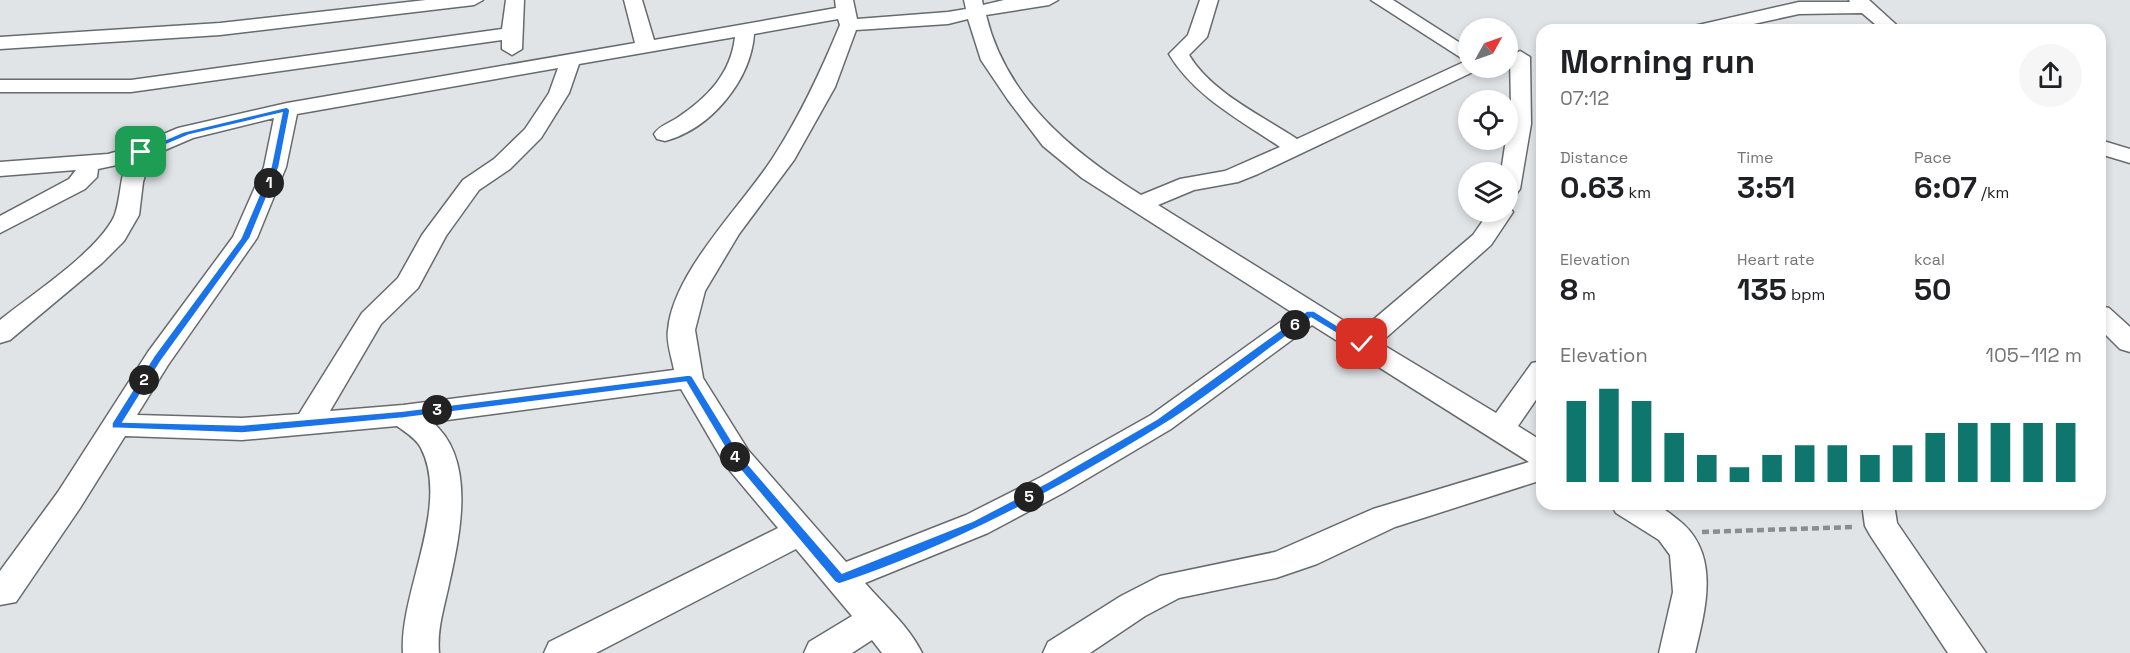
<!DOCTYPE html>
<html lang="en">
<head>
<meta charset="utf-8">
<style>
  :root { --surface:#fff; --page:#f6f6f6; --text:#202124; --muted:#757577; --accent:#0f766e }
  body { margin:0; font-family:"Space Grotesk",sans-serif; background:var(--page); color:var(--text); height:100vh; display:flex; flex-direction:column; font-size:22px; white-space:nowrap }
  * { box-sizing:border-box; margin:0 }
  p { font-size:20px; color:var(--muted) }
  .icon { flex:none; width:33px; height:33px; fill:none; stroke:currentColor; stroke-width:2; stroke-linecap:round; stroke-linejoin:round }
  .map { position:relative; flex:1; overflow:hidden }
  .drawer { position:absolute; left:1536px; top:24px; width:570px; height:486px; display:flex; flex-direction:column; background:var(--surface); border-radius:18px; box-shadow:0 3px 9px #0003 }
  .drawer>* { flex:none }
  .needle { width:39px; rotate:50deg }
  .controls { position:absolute; left:1458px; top:18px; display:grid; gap:12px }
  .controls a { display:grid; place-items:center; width:60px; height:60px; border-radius:50%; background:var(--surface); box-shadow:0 3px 9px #0003; font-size:30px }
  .pin { position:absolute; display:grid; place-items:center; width:51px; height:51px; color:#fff; margin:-26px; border-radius:12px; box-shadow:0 3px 9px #0006 }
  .km { position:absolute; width:30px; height:30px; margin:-15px; border-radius:50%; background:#222; color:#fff; font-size:16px; line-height:30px; text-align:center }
  .round { display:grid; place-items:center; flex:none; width:63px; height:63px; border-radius:32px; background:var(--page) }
  .headline { display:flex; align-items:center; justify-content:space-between; height:102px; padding:0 24px }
  h1 { font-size:33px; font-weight:600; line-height:45px }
  .metrics { display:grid; grid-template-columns:repeat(3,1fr); gap:9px; height:102px; padding:6px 24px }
  .metrics div { display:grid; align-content:center }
  .metrics b { font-size:30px; font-weight:600 }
  .metrics small { font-size:16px; font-weight:400 }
  .metrics p { font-size:16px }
  .chart { height:168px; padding:12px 24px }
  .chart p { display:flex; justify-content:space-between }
  .chart svg { width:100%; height:108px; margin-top:6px; stroke:var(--accent); stroke-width:6 }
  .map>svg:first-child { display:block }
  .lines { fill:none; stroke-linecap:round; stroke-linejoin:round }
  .street-casing { stroke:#676b6d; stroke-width:3 }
  .path { stroke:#8a8d8e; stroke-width:4.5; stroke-dasharray:7 4; stroke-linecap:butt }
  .street { fill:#fff; fill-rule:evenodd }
  .route { fill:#1a73e8; stroke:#fff; stroke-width:1.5 }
</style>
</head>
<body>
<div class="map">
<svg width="2130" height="653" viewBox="0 0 2130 653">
  <rect width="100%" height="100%" fill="#e0e4e6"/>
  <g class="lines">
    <defs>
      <path id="street" d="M 426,0 L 483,0 L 474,5 L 220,35 L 0,49 L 0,37 L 220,23 Z
        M 506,0 L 524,0 L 522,49 L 512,55 L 502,49 L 502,40 L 131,92 L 0,92 L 0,80 L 131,80 L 502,29 Z
        M 624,0 L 642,0 L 654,40 L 836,8 L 835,0 L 853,0 L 857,19 L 948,12 L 966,9 L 964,0 L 982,0 L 983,5 L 1004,0 L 1058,0 L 1049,5 L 986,15 C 1006,98 1072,152 1141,195 L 1180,179 L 1225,171 L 1280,147 C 1240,120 1194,96 1169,54 L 1188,35 L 1200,0 L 1218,0 L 1207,37 L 1189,55 C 1212,93 1261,115 1297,139 L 1466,61 L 1371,0 L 1393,0 L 1468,48 L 1468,68 L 1478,68 L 1475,71 L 1258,174 L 1238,182 L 1194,190 L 1158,205 L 1360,331 L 1473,235 L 1489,212 L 1508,212 L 1509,207 L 1513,212 L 1491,245 L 1380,343 L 1496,413 L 1532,363 L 1542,361 L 1542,391 L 1518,426 L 1542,441 L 1542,480 L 1395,527 L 1317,564 L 1276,578 L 1179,598 L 1145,616 L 1090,653 L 1043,653 L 1048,642 L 1121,596 L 1160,576 L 1275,552 L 1373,509 L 1529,462 L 1312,325 L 1171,429 L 1063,493 L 988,533 L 865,583 C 884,605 909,626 922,653 L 882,653 L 872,640 L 852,653 L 804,653 L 809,642 L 852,616 L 796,549 L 596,653 L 544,653 L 549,642 L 778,528 L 726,466 L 681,389 L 432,422 C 478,460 459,539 448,589 C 443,611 437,631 439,653 L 403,653 C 399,593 451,506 421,448 C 416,438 405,432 397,426 L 242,440 L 125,436 L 80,508 L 16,602 L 0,605 L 0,571 L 58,492 L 148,352 L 233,237 L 264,167 L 274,118 L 193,138 L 151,156 L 143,182 L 139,215 L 124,241 L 102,263 L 10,340 L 0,343 L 0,320 C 32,294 96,253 114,217 C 120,203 120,180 126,163 L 98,169 L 97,177 L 85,189 L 0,233 L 0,216 L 69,179 L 76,170 L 0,176 L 0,162 L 108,154 L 133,147 L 178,128 L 287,103 L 635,43 ZM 838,19 L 840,25 C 821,71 801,114 774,156 C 744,204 673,271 668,330 C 666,342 672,358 674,370 L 403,405 L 330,411 L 381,324 L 418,288 L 446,236 L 479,190 L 510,169 L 541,138 L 569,93 L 579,64 L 735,37 C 731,74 707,98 677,118 C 669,123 659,126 654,134 L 657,139 L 665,141 C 711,129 751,80 754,34 ZM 968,19 L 981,60 L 1008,100 L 1043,146 L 1082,178 L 1293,313 L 1151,415 L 1041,477 L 966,515 L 846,562 L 748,450 L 703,378 L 695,330 L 705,291 L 739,234 L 794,160 L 835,87 L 856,30 L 948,24 ZM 558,68 L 549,93 L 525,129 L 494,159 L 463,180 L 422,235 L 398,278 L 362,313 L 299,414 L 242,418 L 137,415 L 168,365 L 257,238 L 286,167 L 297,114 Z
        M 1849,0 L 1869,0 L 1902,30 L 1882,30 L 1862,13 L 1799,14 L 1726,30 L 1692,30 L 1694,26 L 1799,2 L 1850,2 Z
        M 1520,51 L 1530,57 L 1531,124 L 1520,189 L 1516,194 L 1508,196 L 1508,172 L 1501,172 L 1511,107 L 1510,57 Z
        M 2100,140 L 2130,149 L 2130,163 L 2100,154 Z
        M 2100,306 L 2109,308 L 2130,327 L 2130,352 L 2120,349 L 2100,329 Z
        M 1611,504 C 1624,504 1641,501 1653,504 C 1661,506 1671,514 1677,519 C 1721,552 1706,607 1695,653 L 1659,653 L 1673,592 L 1670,555 L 1659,540 L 1616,513 Z
        M 1862,504 L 1894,504 L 1897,523 L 1986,653 L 1948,653 L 1870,535 L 1865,526 Z"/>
    </defs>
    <use href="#street" class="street-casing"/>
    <path class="path" d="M 1702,532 L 1854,527"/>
    <use href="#street" class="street"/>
  </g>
  <path class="route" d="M 287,107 L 290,110 L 279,167 L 250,238 L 161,361 L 123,422 L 242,425 L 403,411 L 689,375 L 692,376 L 741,456 L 842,573 L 973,521 L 1048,482 L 1157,419 L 1307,311 L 1314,311 L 1367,344 L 1359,347 L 1311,318 C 1262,353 1214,393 1163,425 C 1061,488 953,546 839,584 L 835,582 L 733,461 L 686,382 L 403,418 L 242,433 L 112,428 L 112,423 L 154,356 L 241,238 L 271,167 L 282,113 L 189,135 L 144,154 L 137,152 L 183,132 Z"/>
</svg>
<div class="controls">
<a><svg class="needle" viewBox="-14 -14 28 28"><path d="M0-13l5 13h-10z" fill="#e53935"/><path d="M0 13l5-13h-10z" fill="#757577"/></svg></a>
<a><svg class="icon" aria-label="locate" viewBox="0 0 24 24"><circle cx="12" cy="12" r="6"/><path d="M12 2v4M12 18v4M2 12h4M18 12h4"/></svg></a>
<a><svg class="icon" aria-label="layers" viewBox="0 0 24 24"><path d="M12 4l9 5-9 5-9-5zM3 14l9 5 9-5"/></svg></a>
</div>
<div class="pin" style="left:141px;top:152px;background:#1e9e55"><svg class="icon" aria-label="arrive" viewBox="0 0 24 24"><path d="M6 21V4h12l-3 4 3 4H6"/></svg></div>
<div class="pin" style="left:1362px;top:344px;background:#d93025"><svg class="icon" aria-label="check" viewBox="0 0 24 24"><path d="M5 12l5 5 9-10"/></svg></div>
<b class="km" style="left:269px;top:183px">1</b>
<b class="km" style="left:144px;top:380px">2</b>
<b class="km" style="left:437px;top:410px">3</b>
<b class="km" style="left:735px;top:457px">4</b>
<b class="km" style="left:1029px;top:497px">5</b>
<b class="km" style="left:1295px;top:325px">6</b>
<section class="drawer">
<div class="headline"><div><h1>Morning run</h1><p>07:12</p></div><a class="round"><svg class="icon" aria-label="share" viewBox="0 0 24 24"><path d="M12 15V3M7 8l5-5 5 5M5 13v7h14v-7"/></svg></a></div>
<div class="metrics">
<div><p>Distance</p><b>0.63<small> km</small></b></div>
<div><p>Time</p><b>3:51</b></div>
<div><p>Pace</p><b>6:07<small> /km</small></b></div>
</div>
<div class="metrics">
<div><p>Elevation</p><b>8<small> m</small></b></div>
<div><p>Heart rate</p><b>135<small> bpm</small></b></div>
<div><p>kcal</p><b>50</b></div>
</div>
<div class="chart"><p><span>Elevation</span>105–112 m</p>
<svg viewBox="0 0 160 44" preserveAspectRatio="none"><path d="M5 44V11M15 44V6M25 44V11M35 44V24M45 44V33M55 44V38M65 44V33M75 44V29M85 44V29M95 44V33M105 44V29M115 44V24M125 44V20M135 44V20M145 44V20M155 44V20"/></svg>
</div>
</section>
</div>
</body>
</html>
